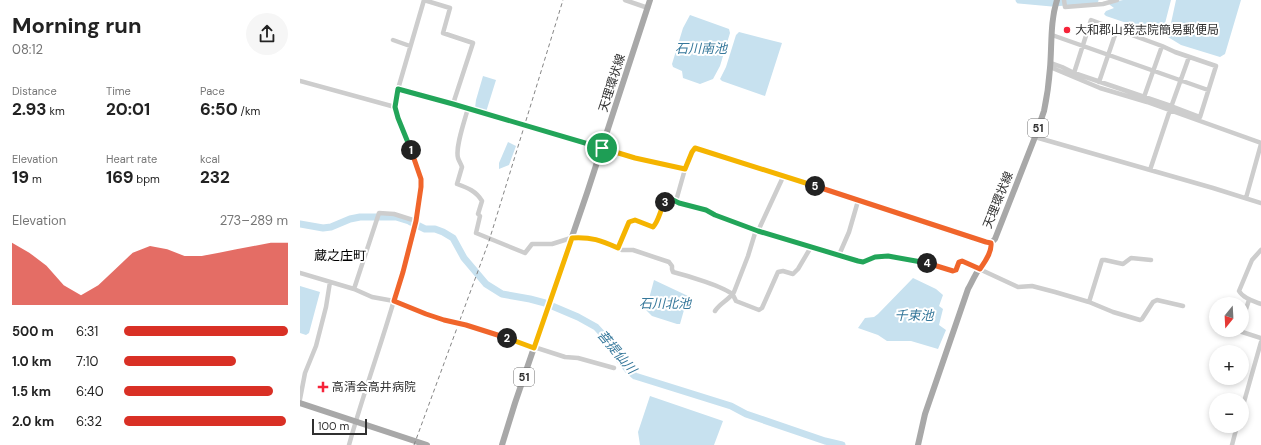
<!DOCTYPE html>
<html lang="en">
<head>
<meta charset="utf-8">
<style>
  :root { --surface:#fff; --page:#f6f6f6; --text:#222; --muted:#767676; --accent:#d93025 }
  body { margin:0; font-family:"DM Sans","Noto Sans JP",sans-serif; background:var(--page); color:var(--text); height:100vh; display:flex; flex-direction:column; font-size:15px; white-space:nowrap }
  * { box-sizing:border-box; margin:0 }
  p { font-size:13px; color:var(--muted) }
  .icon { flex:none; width:22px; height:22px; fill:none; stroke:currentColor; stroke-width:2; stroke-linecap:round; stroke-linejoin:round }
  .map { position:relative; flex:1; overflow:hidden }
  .details { display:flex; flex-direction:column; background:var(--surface); width:300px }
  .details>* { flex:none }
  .needle { width:26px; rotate:198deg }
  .tools { position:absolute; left:909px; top:297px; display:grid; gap:8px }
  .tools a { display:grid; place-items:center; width:40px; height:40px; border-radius:50%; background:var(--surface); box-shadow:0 2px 6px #0003; font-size:20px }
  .scale { position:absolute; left:12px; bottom:10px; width:55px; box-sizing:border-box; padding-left:4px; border:2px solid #303030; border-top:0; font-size:11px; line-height:14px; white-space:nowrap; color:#303030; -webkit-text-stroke:3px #fff; paint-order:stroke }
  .pin { position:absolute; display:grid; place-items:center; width:34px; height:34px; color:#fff; margin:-17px; border:2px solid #fff; border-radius:50%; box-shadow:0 1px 4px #0007 }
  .km { position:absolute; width:20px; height:20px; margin:-10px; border-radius:50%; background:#222; color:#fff; font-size:11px; line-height:20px; text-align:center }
  .round { display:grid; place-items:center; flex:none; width:42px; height:42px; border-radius:21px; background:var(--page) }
  .head { display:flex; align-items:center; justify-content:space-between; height:68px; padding:0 12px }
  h1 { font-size:22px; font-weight:700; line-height:30px }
  .figures { display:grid; grid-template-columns:repeat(3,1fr); gap:6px; height:68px; padding:4px 12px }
  .figures div { display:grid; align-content:center }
  .figures b { font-size:17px; font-weight:700 }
  .figures small { font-size:11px; font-weight:400 }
  .figures p { font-size:11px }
  .chart { height:112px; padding:8px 12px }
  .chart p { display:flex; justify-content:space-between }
  .chart svg { width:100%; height:72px; margin-top:4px; fill:var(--accent); opacity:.7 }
  ul { padding:0 12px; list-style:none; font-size:13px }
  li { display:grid; grid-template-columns:64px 48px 1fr; align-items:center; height:30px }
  li i { height:10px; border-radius:5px; background:var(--accent) }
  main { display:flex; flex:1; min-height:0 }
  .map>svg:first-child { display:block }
  .water { fill:#c7e1ef }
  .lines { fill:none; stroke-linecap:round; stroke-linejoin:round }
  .river { stroke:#c7e1ef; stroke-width:7 }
  .minor { stroke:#cdcdcd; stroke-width:4.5 }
  .major { stroke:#a8a8a8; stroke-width:6 }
  .rail { stroke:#858585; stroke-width:1; stroke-dasharray:4 3; stroke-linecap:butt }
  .split-1-casing { stroke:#fff; stroke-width:8 }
  .split-2-casing { stroke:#fff; stroke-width:8 }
  .split-3-casing { stroke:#fff; stroke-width:8 }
  .split-4-casing { stroke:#fff; stroke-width:8 }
  .split-5-casing { stroke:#fff; stroke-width:8 }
  .split-6-casing { stroke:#fff; stroke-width:8 }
  .split-1 { stroke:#22a559; stroke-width:5 }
  .split-2 { stroke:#f0652b; stroke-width:5 }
  .split-3 { stroke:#f5b400; stroke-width:5 }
  .split-4 { stroke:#22a559; stroke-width:5 }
  .split-5 { stroke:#f0652b; stroke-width:5 }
  .split-6 { stroke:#f5b400; stroke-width:5 }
  .poi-dot { fill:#f62339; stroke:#fff; stroke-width:1.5 }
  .labels { text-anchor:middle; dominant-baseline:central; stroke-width:4; stroke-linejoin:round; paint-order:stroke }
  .shield { fill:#fff; stroke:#6e6e6e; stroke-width:1 }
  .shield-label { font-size:11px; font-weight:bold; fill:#303030 }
  .poi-label { font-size:12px; fill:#303030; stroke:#fff; text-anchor:start }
  .street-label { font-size:12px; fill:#303030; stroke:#fff }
  .water-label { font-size:13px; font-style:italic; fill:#35779a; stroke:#fff }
  .neighbourhood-label { font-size:13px; fill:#000; stroke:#fff }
</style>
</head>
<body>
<main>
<section class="details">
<div class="head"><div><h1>Morning run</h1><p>08:12</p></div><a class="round"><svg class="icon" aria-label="share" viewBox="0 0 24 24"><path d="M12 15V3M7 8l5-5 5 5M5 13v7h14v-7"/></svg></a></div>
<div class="figures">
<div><p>Distance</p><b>2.93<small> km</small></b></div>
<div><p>Time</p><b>20:01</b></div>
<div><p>Pace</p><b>6:50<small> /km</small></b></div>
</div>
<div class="figures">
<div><p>Elevation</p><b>19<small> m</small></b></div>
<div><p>Heart rate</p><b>169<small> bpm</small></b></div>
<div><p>kcal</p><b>232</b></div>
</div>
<div class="chart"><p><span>Elevation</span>273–289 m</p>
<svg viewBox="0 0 160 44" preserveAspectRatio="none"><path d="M0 44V6L10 12L20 20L30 32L40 38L50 32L60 22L70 12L80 8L90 10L100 14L110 14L120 12L130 10L140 8L150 6L160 6V44z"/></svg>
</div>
<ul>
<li><b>500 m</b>6:31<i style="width:100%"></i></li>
<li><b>1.0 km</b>7:10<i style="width:68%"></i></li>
<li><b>1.5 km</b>6:40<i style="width:91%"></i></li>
<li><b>2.0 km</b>6:32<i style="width:99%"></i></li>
</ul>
</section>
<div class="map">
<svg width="961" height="445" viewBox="0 0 961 445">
  <rect width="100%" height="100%" fill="#fff"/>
  <path class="water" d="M 823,0 L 871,0 L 862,35 L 806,16 L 804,14 L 806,11 L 814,8 L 810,5 L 809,3 Z
    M 876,0 L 941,0 L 925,54 L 920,57 L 881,45 L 868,37 Z
    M 390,15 L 429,29 L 430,33 L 420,66 L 413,79 L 400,84 L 383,78 L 382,71 L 373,67 L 372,64 L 383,28 Z
    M 439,32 L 482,43 L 465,96 L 422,81 L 420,79 L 426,67 L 436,35 Z
    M 183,76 L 196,80 L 186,112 L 175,108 L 176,100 Z
    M 208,142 L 216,146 L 209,165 L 199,169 L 199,163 Z
    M 613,278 L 636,289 L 643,295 L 639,306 L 643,309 L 639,325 L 646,330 L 638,349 L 611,341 L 587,341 L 578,335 L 558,328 L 565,318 L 574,317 L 578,314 Z
    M 354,280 L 388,296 L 380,324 L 377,324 L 352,316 L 346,310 Z
    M 0,286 L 20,292 L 9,333 L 6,335 L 0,333 Z
    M 350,396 L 423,421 L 414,445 L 340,445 L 338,432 Z"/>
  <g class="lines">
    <path class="river" d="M 719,0 L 752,3 L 795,0
      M 0,224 L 23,228 L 31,227 L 50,219 L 60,217 L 96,217 L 109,221 L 125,229 L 135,229 L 143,232 L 153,238 L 164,258 L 186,284 L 202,294 L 230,299 L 245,303 L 278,317 L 296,327 L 308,340 L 319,359 L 328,370 L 335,376 L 431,406 L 446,414 L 525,441 L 542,445"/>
    <path class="minor" d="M 124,0 L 150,8 L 143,33 L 173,43 L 153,104
      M 325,0 L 348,8
      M 764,0 L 765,7 L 803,4 L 817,0
      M 752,35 L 908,90
      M 93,40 L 110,46
      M 751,63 L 762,67 L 774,73 L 871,106 L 900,117 L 916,66 L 875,52 L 862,46 L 791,20 L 774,73
      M 750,67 L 800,88 L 847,102 L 961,143
      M 0,81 L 95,107
      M 799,82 L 817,29
      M 98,89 C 141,102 184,113 227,125 C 279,141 331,158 385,169 L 392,152 L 395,148 L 507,184 L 522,188 L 561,202 L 608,216 L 621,222 L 686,243 L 691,243
      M 844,97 L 862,46
      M 168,108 C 165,120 155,147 158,158 C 159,161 161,164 162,167 L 157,184 C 168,188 176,191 182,201 L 178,214 L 180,216 L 176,233 L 225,253 L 232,244 L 252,244 L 271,238 L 284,238 L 301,240 L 318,248 L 329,222 L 335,221 L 353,227 C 361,219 358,203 371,199 L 379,203 L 406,210 L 415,215 L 458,231 L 563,262 L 575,257 L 588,256 L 625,263 L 653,271 L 656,270 L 659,262 L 662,261 L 718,287 L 732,286 L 755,292 L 789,302 L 813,312 L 840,320 L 842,319 L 853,302 L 857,300 L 883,306
      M 735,137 L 913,188 L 961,203
      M 850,170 L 870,110 L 889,57
      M 946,198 L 961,144
      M 376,201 L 385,169
      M 458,231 L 483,177
      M 318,248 L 322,250 L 333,250 L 369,262 L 372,266 L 372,269 L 373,272 C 385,275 426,287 433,295 C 434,297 435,299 436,301 L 459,310 L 462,308 L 478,272 L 483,271 L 493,274 L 498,269 L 511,247
      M 961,250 L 952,260 L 939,291 C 943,298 953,301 961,304
      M 539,255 L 549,232 L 558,201
      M 0,273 L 54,289 L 72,297 L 94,301 L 126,314 L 143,320 L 166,325 L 265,357 L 278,358 L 314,368
      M 54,289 L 79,213 L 94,214 L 116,221
      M 789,302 L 802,260 L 805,260 L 823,264 L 831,258 L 851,260
      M 415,311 C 420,303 429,300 434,292 L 448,256 L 456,230
      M 942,321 L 949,300
      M 939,330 L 939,331 L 961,338
      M 0,399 L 5,373 L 16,346 L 26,307 L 30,282
      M 942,409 L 961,342
      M 49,445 C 67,380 92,316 108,250 C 114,227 122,203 121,179 L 95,107 L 98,89 L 124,0
      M 932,445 L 937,426"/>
    <path class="major" d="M 0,403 L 127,445
      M 202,445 L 215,403 L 287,193 L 350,0
      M 618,445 L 625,414 L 668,289 C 671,284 673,279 676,274 C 681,264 693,255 691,243 L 695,239 L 735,137 L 744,111 C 747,97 749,82 750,68 C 752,45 750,22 757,0"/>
    <path class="rail" d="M 114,445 L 189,241 L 263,0"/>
  </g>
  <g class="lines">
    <defs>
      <path id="split-1" d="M 111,150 L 98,118 L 95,107 L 98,89 L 153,104 L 302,148"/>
      <path id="split-2" d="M 111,150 L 121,179 L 121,187 L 116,221 L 103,272 L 94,301 L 126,314 L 144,320 L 166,325 L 207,338"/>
      <path id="split-3" d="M 207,338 L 234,348 L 272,238 C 292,237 300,240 318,248 L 329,222 L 335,220 L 353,227 C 359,221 360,210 365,202"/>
      <path id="split-4" d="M 365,202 L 371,199 L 379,203 L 406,210 L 415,215 L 458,231 L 558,261 L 563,262 L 575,257 L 588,256 L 627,263"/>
      <path id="split-5" d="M 515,186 L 686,242 L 691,243 C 692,252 685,262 680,269 L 662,261 L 659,262 L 656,270 L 653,271 L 627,263"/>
      <path id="split-6" d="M 302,148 L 335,158 L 385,169 L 392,152 L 395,148 L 515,186"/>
    </defs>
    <use href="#split-1" class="split-1-casing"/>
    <use href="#split-2" class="split-2-casing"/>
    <use href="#split-3" class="split-3-casing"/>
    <use href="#split-4" class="split-4-casing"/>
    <use href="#split-5" class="split-5-casing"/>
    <use href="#split-6" class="split-6-casing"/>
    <use href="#split-1" class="split-1"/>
    <use href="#split-2" class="split-2"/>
    <use href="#split-3" class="split-3"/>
    <use href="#split-4" class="split-4"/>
    <use href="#split-5" class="split-5"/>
    <use href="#split-6" class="split-6"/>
  </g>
  <g class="poi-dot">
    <circle cx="767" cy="30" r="4"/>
    <path d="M21 381h4v4h4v4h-4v4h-4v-4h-4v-4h4z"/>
  </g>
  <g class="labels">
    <g class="shield">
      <rect x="728" y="119" width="20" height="18" rx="3"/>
      <rect x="214" y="368" width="20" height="18" rx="3"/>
    </g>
    <g class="shield-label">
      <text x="738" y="128">51</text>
      <text x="224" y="377">51</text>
    </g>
    <g class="poi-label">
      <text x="775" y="30">大和郡山発志院簡易郵便局</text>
      <text x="32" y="387">高清会高井病院</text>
    </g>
    <g class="street-label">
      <text transform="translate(312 83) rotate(-72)">天理環状線</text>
      <text transform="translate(698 200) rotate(-68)">天理環状線</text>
    </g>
    <g class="water-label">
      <text x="401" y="48">石川南池</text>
      <text x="365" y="303">石川北池</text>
      <text x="614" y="315">千束池</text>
      <text transform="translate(317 352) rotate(50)">菩提仙川</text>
    </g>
    <g class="neighbourhood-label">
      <text x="40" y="255">蔵之庄町</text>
    </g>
  </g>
</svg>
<div class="tools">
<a><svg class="needle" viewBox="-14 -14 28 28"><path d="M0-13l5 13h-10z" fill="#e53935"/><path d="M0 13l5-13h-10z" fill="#767676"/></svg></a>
<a>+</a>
<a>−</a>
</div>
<div class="scale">100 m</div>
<div class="pin" style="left:302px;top:148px;background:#1e9e55"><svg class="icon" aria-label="arrive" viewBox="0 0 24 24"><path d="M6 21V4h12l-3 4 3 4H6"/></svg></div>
<b class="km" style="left:111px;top:150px">1</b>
<b class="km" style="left:207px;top:338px">2</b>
<b class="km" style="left:365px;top:202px">3</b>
<b class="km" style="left:627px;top:263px">4</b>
<b class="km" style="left:515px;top:186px">5</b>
</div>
</main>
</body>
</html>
